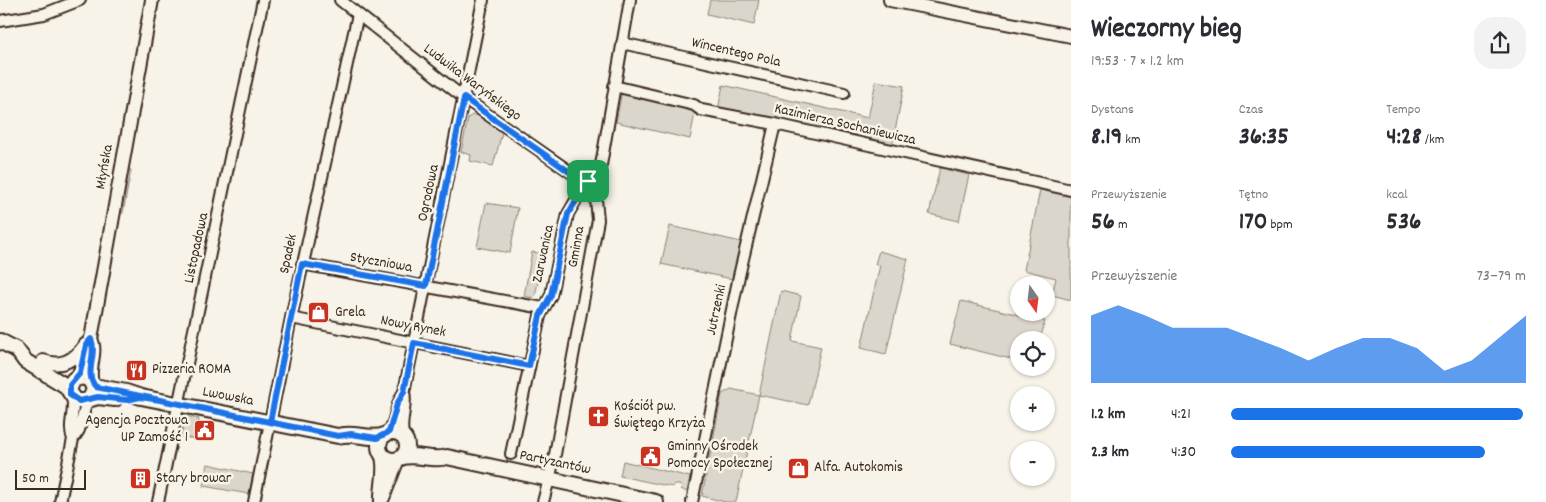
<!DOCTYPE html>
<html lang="pl">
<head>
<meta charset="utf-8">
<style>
  :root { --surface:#fff; --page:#f2f2f3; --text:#2b2b33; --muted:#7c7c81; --accent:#1a73e8 }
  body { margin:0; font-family:Dekko,sans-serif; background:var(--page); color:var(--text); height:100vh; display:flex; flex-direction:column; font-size:19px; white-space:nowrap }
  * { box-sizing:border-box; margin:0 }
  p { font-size:16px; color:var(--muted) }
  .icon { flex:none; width:28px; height:28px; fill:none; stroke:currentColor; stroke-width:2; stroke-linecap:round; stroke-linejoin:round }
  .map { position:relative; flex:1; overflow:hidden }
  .drawer { display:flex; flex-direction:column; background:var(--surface); width:475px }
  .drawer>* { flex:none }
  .needle { width:32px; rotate:166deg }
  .fabs { position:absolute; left:1010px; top:276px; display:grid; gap:10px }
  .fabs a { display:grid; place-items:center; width:45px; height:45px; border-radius:50%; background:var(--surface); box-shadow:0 1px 4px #0004; font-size:25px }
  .scale { position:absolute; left:15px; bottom:12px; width:71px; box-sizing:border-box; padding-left:5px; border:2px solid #3b2a1e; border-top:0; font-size:14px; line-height:18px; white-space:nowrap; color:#3b2a1e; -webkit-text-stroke:4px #f7f3e8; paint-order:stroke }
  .pin { position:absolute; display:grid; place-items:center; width:42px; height:42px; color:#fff; margin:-21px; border-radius:10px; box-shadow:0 2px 8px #0006 }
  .round { display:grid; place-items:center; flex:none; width:52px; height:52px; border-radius:20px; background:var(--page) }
  .head { display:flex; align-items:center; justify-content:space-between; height:85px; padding:0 20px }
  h1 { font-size:28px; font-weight:700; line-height:38px }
  .stats { display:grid; grid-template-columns:repeat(3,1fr); gap:8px; height:85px; padding:5px 20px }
  .stats div { display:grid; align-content:center }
  .stats b { font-size:25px; font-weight:700 }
  .stats small { font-size:14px; font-weight:400 }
  .stats p { font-size:14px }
  .chart { height:140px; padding:10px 20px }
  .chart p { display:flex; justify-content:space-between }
  .chart svg { width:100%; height:90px; margin-top:5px; fill:var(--accent); opacity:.7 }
  ul { padding:0 20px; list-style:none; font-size:16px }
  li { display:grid; grid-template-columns:80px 60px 1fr; align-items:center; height:38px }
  li i { height:12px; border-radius:6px; background:var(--accent) }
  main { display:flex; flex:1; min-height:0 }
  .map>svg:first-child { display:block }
  .green { fill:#dbd6cb; stroke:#8b8074 }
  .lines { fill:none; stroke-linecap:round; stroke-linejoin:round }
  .minor-casing { stroke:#3b2a1e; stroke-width:14 }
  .tertiary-casing { stroke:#3b2a1e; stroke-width:16 }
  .secondary-casing { stroke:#3b2a1e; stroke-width:18 }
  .minor { stroke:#f7f3e8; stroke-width:10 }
  .tertiary { stroke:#f7f3e8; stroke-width:12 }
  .secondary { stroke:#f7f3e8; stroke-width:14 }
  .route-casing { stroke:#fff; stroke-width:10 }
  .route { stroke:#1a73e8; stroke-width:6 }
  .labels { text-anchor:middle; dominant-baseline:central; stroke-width:5; stroke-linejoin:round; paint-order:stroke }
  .street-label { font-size:15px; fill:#3b2a1e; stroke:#f7f3e8 }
  .poi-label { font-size:15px; fill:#3b2a1e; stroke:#f7f3e8; text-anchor:start }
</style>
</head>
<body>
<main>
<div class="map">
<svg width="1071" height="502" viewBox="0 0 1071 502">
  <rect width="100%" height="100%" fill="#f7f3e8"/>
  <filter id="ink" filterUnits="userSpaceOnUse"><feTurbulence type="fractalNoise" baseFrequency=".02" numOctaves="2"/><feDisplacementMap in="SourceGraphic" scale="10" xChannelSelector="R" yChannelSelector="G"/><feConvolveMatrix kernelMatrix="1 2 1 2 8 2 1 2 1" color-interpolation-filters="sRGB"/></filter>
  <g filter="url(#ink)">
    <path class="green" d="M 710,0 L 759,0 L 754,25 L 707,14 Z
      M 876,81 L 904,86 L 892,146 L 718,110 L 723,85 L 868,118 Z
      M 622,91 L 694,108 L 695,113 L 690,139 L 616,122 Z
      M 472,115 L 477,115 L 502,133 L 493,166 L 470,161 L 471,155 L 461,152 L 468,118 Z
      M 940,168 L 969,175 L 959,221 L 929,214 Z
      M 127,169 L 131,170 L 123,213 L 121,213 Z
      M 1040,190 L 1071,197 L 1071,300 L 1052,295 L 1056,278 L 1024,270 Z
      M 486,203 L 518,208 L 510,253 L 477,247 Z
      M 670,226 L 741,242 L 732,279 L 661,264 Z
      M 879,251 L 908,259 L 886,354 L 861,348 L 880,265 L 875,264 Z
      M 532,252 L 544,254 L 535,296 L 533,298 L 524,296 Z
      M 781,291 L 801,296 L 792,341 L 821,347 L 808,405 L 759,395 L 736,502 L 725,502 L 702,496 L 722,394 L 731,389 L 759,395 Z
      M 961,301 L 1045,321 L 1040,340 L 1019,340 L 1019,361 L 950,344 Z
      M 185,416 L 199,419 L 195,439 L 181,437 Z
      M 623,461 L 690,477 L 687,492 L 681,489 L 682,486 L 674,484 L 672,487 L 620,476 Z
      M 208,464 L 253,474 L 249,494 L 203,486 Z"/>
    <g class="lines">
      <defs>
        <path id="minor" d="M 340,0 L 464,98 L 579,178 L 585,180 L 592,179
          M 0,21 L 44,14 L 80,0
          M 622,43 L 844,93
          M 614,86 L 694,105 L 701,110 L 775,124 L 1071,190
          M 592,179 L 601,165 L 630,0
          M 302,264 L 543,308
          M 291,318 L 529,366
          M 387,434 C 397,422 394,405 404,392
          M 404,438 C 398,423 408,408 404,392 L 483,0
          M 73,439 L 79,430 L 87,401
          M 511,454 L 540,316 L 551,295 L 568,214 L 587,181
          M 60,502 L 73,439 C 67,425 76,411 72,397
          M 158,502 L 263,0
          M 254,502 L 291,318 L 358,14
          M 543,502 L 554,460 L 598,220 L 596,199 L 592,179
          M 692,502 L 739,276 L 775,124"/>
        <path id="tertiary" d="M 890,0 L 1071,36
          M 91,339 C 98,353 87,368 92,383
          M 43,361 C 62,368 74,360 85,345
          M 76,378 C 86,367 80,350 91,339 L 152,0
          M 383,498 L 398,459
          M 381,502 C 380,487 387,468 381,454"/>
        <path id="secondary" d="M 0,341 L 17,350 L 25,361 L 66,386 L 69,391
          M 94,386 L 126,392 L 141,397 L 338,436 C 354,431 369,441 385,435
          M 90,399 L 94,389 L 90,380 L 82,377 L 73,380 L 69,391 L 76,401 L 84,401 L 98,397 L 115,399
          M379 446a14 14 0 1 1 28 0a14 14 0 1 1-28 0Z
          M 400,458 C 416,452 431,462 447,457 L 656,502"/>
      </defs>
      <use href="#minor" class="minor-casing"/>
      <use href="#tertiary" class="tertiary-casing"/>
      <use href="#secondary" class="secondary-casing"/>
      <use href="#minor" class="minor"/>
      <use href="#tertiary" class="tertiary"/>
      <use href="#secondary" class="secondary"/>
    </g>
  </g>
  <g class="lines" filter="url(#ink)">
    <defs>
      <path id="route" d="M 588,181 L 568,214 L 551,295 L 540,316 L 529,366 L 414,343 L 404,392 L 397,404 L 389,432 L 377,438 L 351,434 L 338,436 L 96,387 C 83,374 98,354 91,339 L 86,345 L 80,373 L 70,385 L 70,395 L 79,401 L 98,397 L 127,400 L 140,397 L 160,400 L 270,422 L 302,264 L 426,286 L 464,98 L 571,173 L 588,181"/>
    </defs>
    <use href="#route" class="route-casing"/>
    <use href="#route" class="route"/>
  </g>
  <defs>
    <symbol id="shop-square" viewBox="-11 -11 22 22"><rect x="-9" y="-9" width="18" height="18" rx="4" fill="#c8321e" stroke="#f7f3e8"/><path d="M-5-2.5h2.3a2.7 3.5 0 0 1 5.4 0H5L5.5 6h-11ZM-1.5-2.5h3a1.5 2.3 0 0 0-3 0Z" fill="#fff"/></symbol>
    <symbol id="restaurant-square" viewBox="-11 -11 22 22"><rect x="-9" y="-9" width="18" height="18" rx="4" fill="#c8321e" stroke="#f7f3e8"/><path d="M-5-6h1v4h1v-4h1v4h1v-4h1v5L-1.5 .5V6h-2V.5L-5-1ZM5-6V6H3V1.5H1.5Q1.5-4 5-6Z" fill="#fff"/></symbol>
    <symbol id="church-square" viewBox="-11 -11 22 22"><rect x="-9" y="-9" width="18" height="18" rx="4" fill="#c8321e" stroke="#f7f3e8"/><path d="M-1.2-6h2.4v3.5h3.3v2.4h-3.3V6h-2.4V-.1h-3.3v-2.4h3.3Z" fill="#fff"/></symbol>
    <symbol id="civic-square" viewBox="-11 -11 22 22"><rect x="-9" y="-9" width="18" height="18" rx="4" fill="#c8321e" stroke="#f7f3e8"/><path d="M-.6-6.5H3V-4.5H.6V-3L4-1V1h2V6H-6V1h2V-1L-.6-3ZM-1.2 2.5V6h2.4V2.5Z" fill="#fff"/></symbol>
    <symbol id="building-square" viewBox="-11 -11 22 22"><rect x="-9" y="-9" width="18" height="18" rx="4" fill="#c8321e" stroke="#f7f3e8"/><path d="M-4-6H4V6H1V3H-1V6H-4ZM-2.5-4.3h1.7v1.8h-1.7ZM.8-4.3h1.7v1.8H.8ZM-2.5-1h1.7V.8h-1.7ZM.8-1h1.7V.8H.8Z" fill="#fff"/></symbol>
  </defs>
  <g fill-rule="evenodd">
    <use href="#shop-square" x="306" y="300" width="25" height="25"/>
    <use href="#restaurant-square" x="124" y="358" width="25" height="25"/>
    <use href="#church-square" x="586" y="404" width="25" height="25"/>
    <use href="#civic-square" x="192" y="418" width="25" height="25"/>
    <use href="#civic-square" x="638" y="444" width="25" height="25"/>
    <use href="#shop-square" x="786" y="456" width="25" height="25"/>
    <use href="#building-square" x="128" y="466" width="25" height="25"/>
  </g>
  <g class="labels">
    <g class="street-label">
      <text transform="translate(736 53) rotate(13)">Wincentego Pola</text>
      <text transform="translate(472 83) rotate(37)">Ludwika Waryńskiego</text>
      <text transform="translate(845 125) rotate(13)">Kazimierza Sochaniewicza</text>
      <text transform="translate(105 167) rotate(-80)">Młyńska</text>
      <text transform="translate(429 193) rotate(-78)">Ogrodowa</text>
      <text transform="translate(577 247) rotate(-80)">Gminna</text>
      <text transform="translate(197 248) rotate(-78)">Listopadowa</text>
      <text transform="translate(289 254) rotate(-78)">Spadek</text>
      <text transform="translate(544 254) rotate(-78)">Zarwanica</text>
      <text transform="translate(381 263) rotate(10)">Styczniowa</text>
      <text transform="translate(717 310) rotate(-78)">Jutrzenki</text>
      <text transform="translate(413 327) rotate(11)">Nowy Rynek</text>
      <text transform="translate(228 397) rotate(11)">Lwowska</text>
      <text transform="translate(555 463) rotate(12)">Partyzantów</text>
    </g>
    <g class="poi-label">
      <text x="335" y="313">Grela</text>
      <text x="152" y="370">Pizzeria ROMA</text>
      <text x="614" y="407">Kościół pw.<tspan x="614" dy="17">Świętego Krzyża</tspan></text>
      <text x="188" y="421" text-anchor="end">Agencja Pocztowa<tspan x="188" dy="17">UP Zamość 1</tspan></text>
      <text x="667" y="447">Gminny Ośrodek<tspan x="667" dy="17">Pomocy Społecznej</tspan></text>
      <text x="814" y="468">Alfa. Autokomis</text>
      <text x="156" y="479">Stary browar</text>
    </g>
  </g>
</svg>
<div class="fabs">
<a><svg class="needle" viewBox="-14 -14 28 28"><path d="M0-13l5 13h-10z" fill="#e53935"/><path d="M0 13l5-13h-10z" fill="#7c7c81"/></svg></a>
<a><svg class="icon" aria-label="locate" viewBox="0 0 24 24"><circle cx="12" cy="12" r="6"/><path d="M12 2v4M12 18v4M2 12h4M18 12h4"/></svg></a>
<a>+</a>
<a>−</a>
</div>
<div class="scale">50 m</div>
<div class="pin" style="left:588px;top:181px;background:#1e9e55"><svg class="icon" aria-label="arrive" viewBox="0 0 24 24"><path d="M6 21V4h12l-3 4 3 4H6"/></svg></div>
</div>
<section class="drawer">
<div class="head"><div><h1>Wieczorny bieg</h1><p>19:53 · 7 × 1.2 km</p></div><a class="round"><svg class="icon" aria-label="share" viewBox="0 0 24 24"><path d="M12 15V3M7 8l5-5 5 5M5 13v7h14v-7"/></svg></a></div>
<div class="stats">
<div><p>Dystans</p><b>8.19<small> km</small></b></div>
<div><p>Czas</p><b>36:35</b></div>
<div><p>Tempo</p><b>4:28<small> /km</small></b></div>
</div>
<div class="stats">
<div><p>Przewyższenie</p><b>56<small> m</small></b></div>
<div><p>Tętno</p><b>170<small> bpm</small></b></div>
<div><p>kcal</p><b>536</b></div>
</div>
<div class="chart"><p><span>Przewyższenie</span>73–79 m</p>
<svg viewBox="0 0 160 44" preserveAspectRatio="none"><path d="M0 44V11L10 6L20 11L30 17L40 17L50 17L60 22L70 27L80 33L90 27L100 22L110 22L120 27L130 38L140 33L150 22L160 11V44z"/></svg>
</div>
<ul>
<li><b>1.2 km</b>4:21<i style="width:99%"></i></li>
<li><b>2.3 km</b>4:30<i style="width:86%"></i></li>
</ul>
</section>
</main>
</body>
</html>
